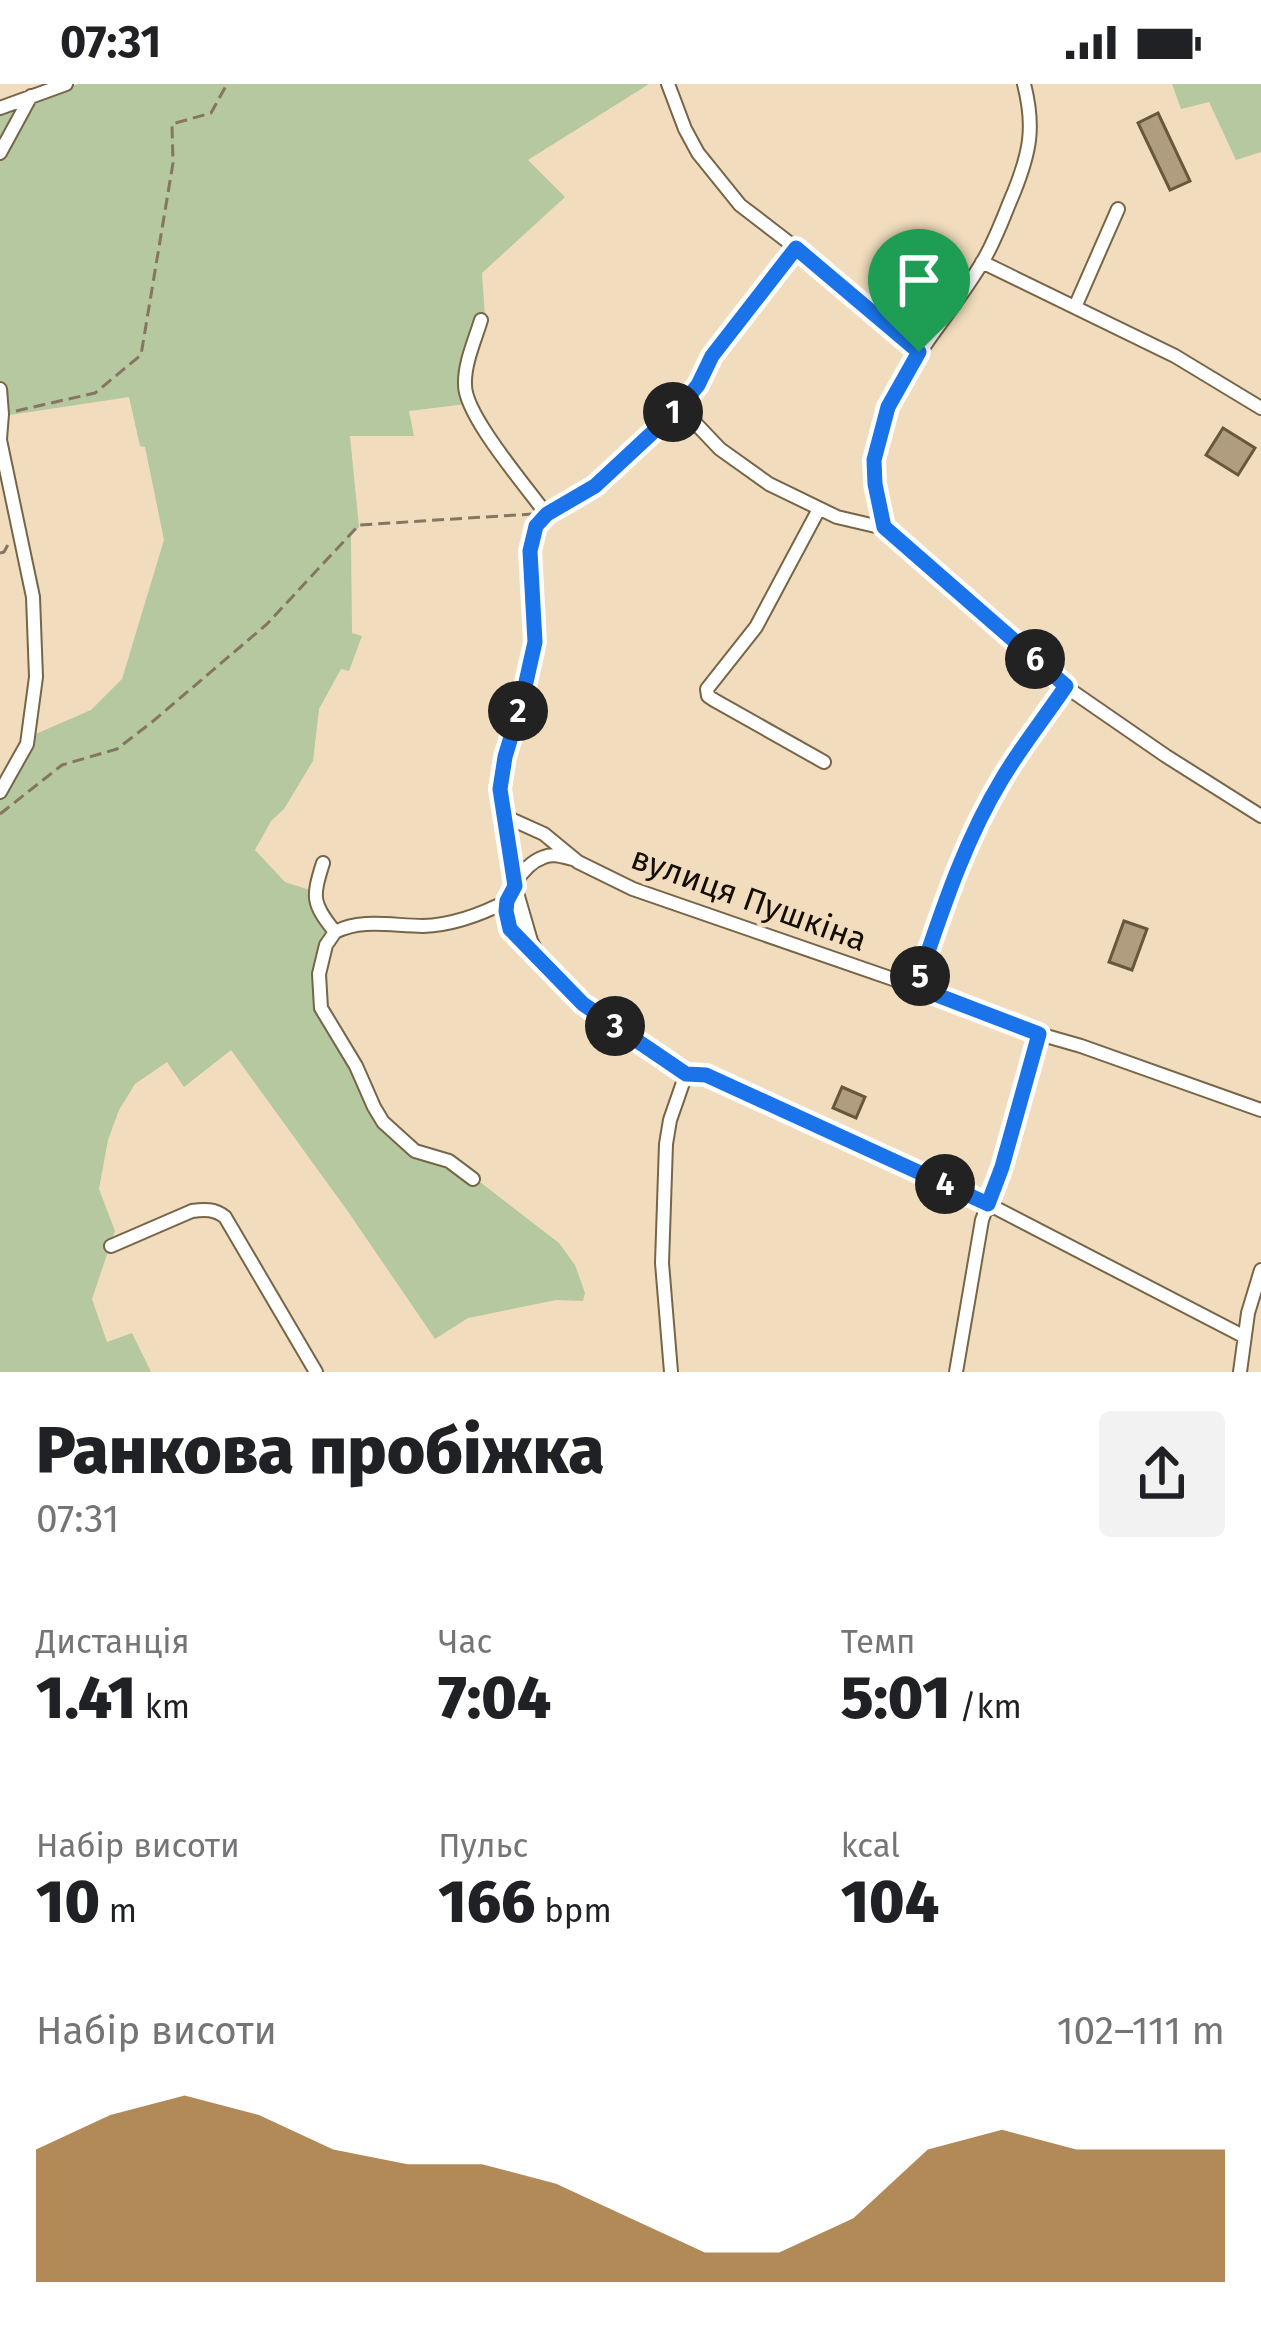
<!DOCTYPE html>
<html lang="uk">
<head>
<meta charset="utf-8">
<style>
  :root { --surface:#fff; --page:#f2f2f2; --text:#202124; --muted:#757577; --accent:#915912 }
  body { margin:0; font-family:"Fira Sans",sans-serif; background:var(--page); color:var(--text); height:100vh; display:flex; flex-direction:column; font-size:45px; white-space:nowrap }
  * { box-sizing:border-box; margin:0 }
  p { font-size:39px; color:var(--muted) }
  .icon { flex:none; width:66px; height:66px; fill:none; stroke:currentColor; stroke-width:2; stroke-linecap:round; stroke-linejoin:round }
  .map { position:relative; height:1288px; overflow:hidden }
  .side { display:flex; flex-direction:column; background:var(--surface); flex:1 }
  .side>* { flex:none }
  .pin { position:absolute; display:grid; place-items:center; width:102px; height:102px; color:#fff; margin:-123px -51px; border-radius:50% 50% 50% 0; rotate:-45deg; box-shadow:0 0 12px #0007 }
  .pin .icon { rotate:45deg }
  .km { position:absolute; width:60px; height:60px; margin:-30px; border-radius:50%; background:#222; color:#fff; font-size:33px; line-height:60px; text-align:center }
  .round { display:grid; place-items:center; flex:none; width:126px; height:126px; border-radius:12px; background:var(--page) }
  .overview { display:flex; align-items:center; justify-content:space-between; height:204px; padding:0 36px }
  h1 { font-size:66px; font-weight:800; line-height:90px }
  .figures { display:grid; grid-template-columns:repeat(3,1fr); gap:18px; height:204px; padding:12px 36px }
  .figures div { display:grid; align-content:center }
  .figures b { font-size:60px; font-weight:800 }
  .figures small { font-size:33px; font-weight:400 }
  .figures p { font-size:33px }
  .chart { height:336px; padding:24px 36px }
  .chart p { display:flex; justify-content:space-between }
  .chart svg { width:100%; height:216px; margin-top:12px; fill:var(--accent); opacity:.7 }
  .status { display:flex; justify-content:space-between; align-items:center; height:84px; padding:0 60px; background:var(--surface); direction:ltr }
  .status svg { height:33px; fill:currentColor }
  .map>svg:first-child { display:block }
  .green { fill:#b5c8a0 }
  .building { fill:#b09d7f; stroke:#68573a; stroke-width:3 }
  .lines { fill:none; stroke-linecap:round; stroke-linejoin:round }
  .minor-casing { stroke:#776548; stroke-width:16 }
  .path { stroke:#847661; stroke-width:3; stroke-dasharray:12 6; stroke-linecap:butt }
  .minor { stroke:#fff; stroke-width:12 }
  .route-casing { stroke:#fff; stroke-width:24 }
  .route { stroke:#1a73e8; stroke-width:15 }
  .labels { text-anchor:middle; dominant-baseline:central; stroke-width:9; stroke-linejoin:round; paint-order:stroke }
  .street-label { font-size:33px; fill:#140d03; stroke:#f1ddbd }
</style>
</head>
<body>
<div class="status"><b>07:31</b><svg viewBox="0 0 49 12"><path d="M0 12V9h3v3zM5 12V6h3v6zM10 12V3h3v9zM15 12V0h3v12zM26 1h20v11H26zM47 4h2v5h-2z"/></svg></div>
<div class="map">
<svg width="1261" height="1288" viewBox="0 0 1261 1288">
  <rect width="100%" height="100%" fill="#f1ddbd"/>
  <path class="green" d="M 78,0 L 649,0 L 528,76 L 565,113 L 482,189 L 485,233 L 478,236 L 466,320 L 409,327 L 414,352 L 350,352 L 359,443 L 351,452 L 352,549 L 362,552 L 349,587 L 341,585 L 319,625 L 313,677 L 284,725 L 271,737 L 255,766 L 285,798 L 313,807 L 331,856 L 321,890 L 323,922 L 384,1036 L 423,1069 L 450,1075 L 559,1159 L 575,1181 L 585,1209 L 583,1217 L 556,1216 L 468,1234 L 435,1255 L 349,1129 L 231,966 L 184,1003 L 167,978 L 135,1000 L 119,1026 L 108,1056 L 99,1105 L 115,1147 L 92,1215 L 107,1258 L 132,1249 L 151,1288 L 0,1288 L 0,713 L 31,652 L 91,626 L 122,595 L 164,456 L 145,363 L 140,362 L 129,313 L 10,331 L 0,339 L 0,28 Z
    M 1172,0 L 1261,0 L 1261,68 L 1236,76 L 1209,18 L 1181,25 Z"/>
  <path class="building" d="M 1158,29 L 1190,97 L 1170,106 L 1138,39 Z
    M 1223,344 L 1255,364 L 1238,391 L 1206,371 Z
    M 1124,837 L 1147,845 L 1132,886 L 1109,878 Z
    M 842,1003 L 865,1013 L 856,1034 L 833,1024 Z"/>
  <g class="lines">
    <defs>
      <path id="minor" d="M 668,0 L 685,45 L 698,69 L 740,121 L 796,164 L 919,268
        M 0,24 L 66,0
        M 0,69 L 31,12
        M 982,178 L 1175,272 L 1261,324
        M 1075,223 L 1118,125
        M 481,236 C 475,256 464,280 465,301 C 465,332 527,403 546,430 L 536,442 L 530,457 L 535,558 L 522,616 L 505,673 L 499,705 L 515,802 L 531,857 L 542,878 L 583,920 L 686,990 L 706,991 L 988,1120 L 1243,1252
        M 0,305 L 2,330 L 0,355
        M 680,323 L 720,365 L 769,400 L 837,433 L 884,444 L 1066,603 L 1166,672 L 1261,732
        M 0,356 L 33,513 L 36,593 L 27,660 L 0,708
        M 819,425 L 756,543 L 707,605 L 708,612 L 714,616 L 824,678
        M 546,430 L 595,402 L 680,323 L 698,301 L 712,272 L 796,164
        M 884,444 C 880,423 872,400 874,379 C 882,297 944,244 983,177 C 996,155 1004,131 1014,108 C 1030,68 1035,43 1024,0
        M 502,731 L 544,750 L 578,778 L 633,805 L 916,903 L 1039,950 L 1081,962 L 1261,1026
        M 323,779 C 312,814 312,819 335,848 L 326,861 L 319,890 L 321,924 L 356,982 L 374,1023 L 383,1038 L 415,1067 L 449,1077 L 473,1095
        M 335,848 C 362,834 393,842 423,842 C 451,841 482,830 507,817
        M 532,865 C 523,857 509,848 506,836 C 501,814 523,780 544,773 C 554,769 563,773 573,775
        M 916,903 C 940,833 963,759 1002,695 C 1021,663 1045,633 1066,603
        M 111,1162 L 192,1127 C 205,1125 215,1125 225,1133 L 316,1288
        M 671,1288 L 662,1179 L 666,1060 L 670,1036 L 686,990
        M 956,1288 L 982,1136 L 1002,1083 L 1039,950
        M 1240,1288 L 1248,1229 L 1261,1186"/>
    </defs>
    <use href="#minor" class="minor-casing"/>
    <path class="path" d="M 16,327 L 95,309 L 141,271 L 173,79 L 172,40 L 211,29 L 227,0
      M 0,469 L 4,468 L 10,457
      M 0,730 L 62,681 L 117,665 L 152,638 L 267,540 L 359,441 L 532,430"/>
    <use href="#minor" class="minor"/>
  </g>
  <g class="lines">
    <defs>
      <path id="route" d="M 796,164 L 919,268 L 888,323 L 874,376 L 875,400 L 884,443 L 1066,602 C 1045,633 1021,663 1002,695 C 963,759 940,833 916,903 L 1039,950 L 1002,1083 L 988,1120 L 706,991 L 686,990 L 583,920 L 510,845 L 506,827 L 507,817 L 515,802 L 500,705 L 505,673 L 522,616 L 535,558 L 530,467 L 536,442 L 547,430 L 595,402 L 680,323 L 698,301 L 712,272 Z"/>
    </defs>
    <use href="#route" class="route-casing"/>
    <use href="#route" class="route"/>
  </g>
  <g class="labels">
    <g class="street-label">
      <text transform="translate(749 815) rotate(20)">вулиця Пушкіна</text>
    </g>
  </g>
</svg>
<div class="pin" style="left:919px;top:268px;background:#1e9e55"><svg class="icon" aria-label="arrive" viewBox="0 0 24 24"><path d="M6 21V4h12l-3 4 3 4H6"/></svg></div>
<b class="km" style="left:673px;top:328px">1</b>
<b class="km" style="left:518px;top:627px">2</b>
<b class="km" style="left:615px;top:942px">3</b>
<b class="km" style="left:945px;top:1100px">4</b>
<b class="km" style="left:920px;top:892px">5</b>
<b class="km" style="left:1035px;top:575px">6</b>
</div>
<section class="side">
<div class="overview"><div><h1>Ранкова пробіжка</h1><p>07:31</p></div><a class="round"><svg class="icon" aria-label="share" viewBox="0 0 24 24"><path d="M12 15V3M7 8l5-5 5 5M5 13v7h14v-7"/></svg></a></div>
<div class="figures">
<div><p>Дистанція</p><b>1.41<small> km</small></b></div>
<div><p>Час</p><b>7:04</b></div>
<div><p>Темп</p><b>5:01<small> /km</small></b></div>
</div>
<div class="figures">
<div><p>Набір висоти</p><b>10<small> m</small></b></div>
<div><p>Пульс</p><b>166<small> bpm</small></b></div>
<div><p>kcal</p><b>104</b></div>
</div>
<div class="chart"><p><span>Набір висоти</span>102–111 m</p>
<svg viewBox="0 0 160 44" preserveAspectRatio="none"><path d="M0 44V17L10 10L20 6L30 10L40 17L50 20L60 20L70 24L80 31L90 38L100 38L110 31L120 17L130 13L140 17L150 17L160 17V44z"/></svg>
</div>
</section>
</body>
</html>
